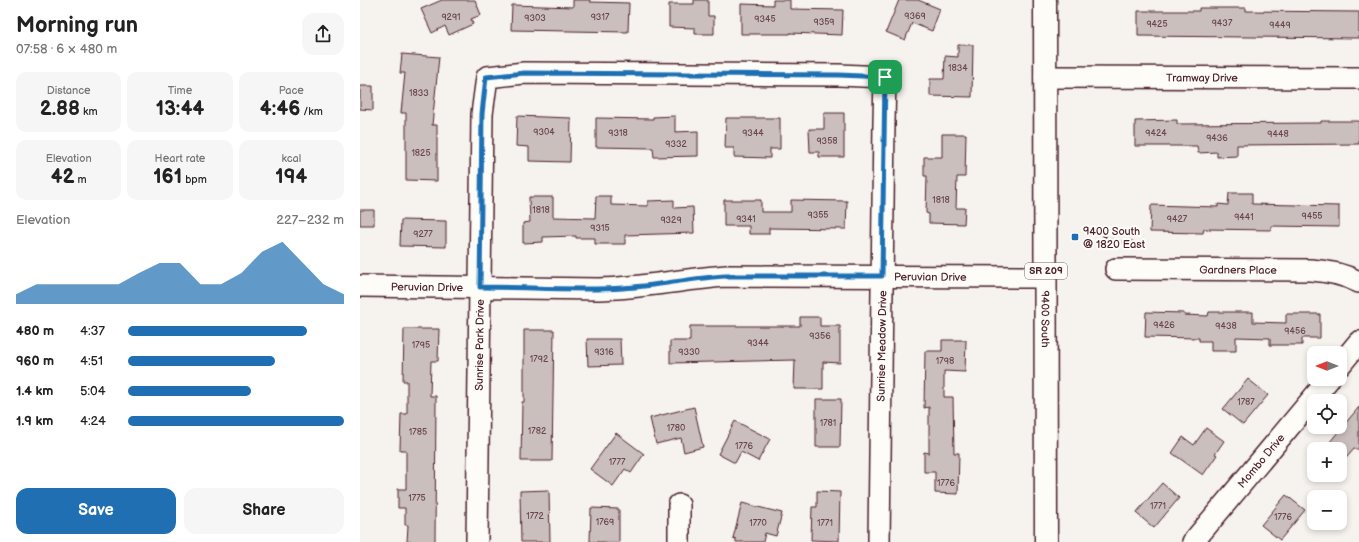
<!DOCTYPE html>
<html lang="en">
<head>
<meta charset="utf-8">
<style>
  :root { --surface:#fff; --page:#f6f6f6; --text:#222; --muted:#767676; --accent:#1f6fb2 }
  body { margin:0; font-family:"Balsamiq Sans",sans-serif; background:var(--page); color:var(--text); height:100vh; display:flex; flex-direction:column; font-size:15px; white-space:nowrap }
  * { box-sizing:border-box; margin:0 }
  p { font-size:13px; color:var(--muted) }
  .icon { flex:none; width:22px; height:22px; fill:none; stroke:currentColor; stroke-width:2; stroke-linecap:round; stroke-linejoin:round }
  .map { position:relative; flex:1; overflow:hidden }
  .panel { display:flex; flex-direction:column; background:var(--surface); width:360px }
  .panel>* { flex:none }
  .needle { width:26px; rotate:270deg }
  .tools { position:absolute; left:947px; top:346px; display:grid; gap:8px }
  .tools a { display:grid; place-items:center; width:40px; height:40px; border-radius:8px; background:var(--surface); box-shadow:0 2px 6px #0003; font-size:20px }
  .pin { position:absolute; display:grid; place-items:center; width:34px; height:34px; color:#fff; margin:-17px; border-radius:8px; box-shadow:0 2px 6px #0006 }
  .round { display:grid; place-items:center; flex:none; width:42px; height:42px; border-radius:12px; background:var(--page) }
  .head { display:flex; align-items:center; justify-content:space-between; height:68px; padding:0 16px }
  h1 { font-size:22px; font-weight:700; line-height:30px }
  .figures { display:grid; grid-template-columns:repeat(3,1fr); gap:6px; height:68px; padding:4px 16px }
  .figures div { display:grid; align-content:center; border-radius:10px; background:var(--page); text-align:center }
  .figures b { font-size:20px; font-weight:700 }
  .figures small { font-size:11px; font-weight:400 }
  .figures p { font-size:11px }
  .chart { height:112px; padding:8px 16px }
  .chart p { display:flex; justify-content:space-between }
  .chart svg { width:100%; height:72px; margin-top:4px; fill:var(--accent); opacity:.7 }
  .action { display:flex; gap:8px; margin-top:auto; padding:8px 16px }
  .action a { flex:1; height:46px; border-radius:12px; background:var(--accent); color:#fff; font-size:16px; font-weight:700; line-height:46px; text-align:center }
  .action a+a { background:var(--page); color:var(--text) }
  ul { padding:0 16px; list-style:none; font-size:13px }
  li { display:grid; grid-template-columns:64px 48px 1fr; align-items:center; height:30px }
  li i { height:10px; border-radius:5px; background:var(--accent) }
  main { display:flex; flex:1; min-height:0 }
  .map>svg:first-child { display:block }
  .building { fill:#cbbfbe; stroke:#4a1f2b }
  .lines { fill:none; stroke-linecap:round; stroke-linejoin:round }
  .minor-casing { stroke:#4a1f2b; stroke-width:24 }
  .major-casing { stroke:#4a1f2b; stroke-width:25 }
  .path { stroke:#4a1f2b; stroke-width:2.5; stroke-dasharray:4 3; stroke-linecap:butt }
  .minor { stroke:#fdfcf7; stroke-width:21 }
  .major { stroke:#fdfcf7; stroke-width:22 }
  .route-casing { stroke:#fff; stroke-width:8 }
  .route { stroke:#1f6fb2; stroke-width:5 }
  .poi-dot { fill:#1f6fb2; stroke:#fdfcf7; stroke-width:1.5 }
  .labels { text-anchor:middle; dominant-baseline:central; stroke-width:4; stroke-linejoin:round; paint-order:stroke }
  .number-label { font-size:9px; fill:#6a4750 }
  .shield { fill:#fdfcf7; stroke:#806168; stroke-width:1 }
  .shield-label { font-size:10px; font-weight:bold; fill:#4a1f2b }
  .street-label { font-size:11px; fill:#4a1f2b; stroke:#fdfcf7 }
  .poi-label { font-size:11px; fill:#4a1f2b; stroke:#fdfcf7; text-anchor:start }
</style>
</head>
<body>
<main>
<section class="panel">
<div class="head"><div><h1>Morning run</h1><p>07:58 · 6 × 480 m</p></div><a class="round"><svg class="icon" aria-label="share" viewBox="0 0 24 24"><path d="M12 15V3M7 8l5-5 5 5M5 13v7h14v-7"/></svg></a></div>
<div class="figures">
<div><p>Distance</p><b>2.88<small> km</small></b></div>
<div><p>Time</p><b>13:44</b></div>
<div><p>Pace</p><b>4:46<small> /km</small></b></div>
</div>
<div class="figures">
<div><p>Elevation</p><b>42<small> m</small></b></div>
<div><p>Heart rate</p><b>161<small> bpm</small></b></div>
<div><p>kcal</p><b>194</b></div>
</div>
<div class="chart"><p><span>Elevation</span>227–232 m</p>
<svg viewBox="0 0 160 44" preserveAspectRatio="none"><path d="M0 44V38L10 32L20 32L30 32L40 32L50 32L60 25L70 19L80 19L90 32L100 32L110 25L120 12L130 6L140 19L150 32L160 38V44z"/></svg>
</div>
<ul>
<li><b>480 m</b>4:37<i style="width:83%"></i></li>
<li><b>960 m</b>4:51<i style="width:68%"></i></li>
<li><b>1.4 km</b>5:04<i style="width:57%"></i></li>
<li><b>1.9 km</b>4:24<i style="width:100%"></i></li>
</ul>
<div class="action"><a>Save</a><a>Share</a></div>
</section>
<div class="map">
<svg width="999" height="542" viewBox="0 0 999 542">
  <rect width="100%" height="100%" fill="#f6f3ef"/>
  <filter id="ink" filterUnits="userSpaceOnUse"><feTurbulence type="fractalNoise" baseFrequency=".025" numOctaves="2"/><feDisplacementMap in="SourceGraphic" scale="8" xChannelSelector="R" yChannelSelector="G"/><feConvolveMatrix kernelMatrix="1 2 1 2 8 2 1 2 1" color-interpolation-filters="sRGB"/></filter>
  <g filter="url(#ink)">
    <path class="building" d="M 82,0 L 115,0 L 121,15 L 111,19 L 113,24 L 89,35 L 85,26 L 72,33 L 61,9 Z
      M 213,0 L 230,0 L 230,2 L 269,3 L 268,32 L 151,30 L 152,5 L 213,7 Z
      M 334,0 L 348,0 L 348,16 L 354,16 L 354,34 L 335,34 L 335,28 L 309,27 L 309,4 L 334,4 Z
      M 413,0 L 430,0 L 430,9 L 483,10 L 482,35 L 430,33 L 430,34 L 381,34 L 381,4 L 413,5 Z
      M 539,0 L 558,0 L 580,9 L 572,31 L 552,23 L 545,40 L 526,32 Z
      M 839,8 L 886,8 L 886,11 L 999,12 L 999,38 L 778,36 L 778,11 L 839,11 Z
      M 598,45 L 613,45 L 612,97 L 570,96 L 570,79 L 584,79 L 585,56 L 598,57 Z
      M 42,54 L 79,57 L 72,125 L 77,125 L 77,181 L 46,180 L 46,113 L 41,113 L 45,73 L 40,73 Z
      M 0,86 L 13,86 L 13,110 L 0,109 Z
      M 464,113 L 484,113 L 484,157 L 459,157 L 459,152 L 450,152 L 449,129 L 464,129 Z
      M 157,116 L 211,118 L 210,162 L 169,161 L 169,147 L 156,146 Z
      M 315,116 L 315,132 L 338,131 L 338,156 L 294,157 L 293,148 L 236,147 L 236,118 L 293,119 L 293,117 Z
      M 366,118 L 420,118 L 420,149 L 410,149 L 410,158 L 374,157 L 374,148 L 365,148 Z
      M 817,120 L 817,124 L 961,123 L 961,121 L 999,121 L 999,144 L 877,145 L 877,156 L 857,157 L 857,152 L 838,153 L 837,146 L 775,146 L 775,121 Z
      M 582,134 L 606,134 L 605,177 L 597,177 L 596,208 L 605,208 L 604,224 L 569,223 L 569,214 L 566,213 L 567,176 L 564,176 L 564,157 L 582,157 Z
      M 869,193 L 892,193 L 892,204 L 979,206 L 979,227 L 911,226 L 911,230 L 844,229 L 843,233 L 790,232 L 791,205 L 858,207 L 858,204 L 868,205 Z
      M 236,196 L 251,196 L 251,205 L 288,206 L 288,201 L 314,200 L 314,208 L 333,207 L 334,233 L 265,235 L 265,244 L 235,244 L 235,238 L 216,238 L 216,236 L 183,237 L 183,242 L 163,243 L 163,223 L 170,222 L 169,197 L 193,197 L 193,217 L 235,218 Z
      M 364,200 L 401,200 L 401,212 L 431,212 L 431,200 L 487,201 L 486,229 L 409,228 L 409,234 L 389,234 L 389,226 L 364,226 Z
      M 0,210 L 14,210 L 14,225 L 0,225 Z
      M 41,220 L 86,221 L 86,247 L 40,246 Z
      M 786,312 L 824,313 L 824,315 L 848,316 L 849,312 L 893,312 L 893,322 L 926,323 L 926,314 L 960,314 L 960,338 L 942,338 L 942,345 L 910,345 L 910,338 L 876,337 L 876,351 L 851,351 L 851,341 L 839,341 L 839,338 L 785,337 Z
      M 440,317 L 460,317 L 460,326 L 480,326 L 480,363 L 463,362 L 463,389 L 434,389 L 435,360 L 310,363 L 310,341 L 330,341 L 330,326 L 440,326 Z
      M 44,329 L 79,329 L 78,361 L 71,361 L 70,396 L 76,396 L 75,542 L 47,542 L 48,525 L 45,525 L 45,508 L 38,508 L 38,489 L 46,489 L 46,450 L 40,450 L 41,414 L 47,414 L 47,381 L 43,381 Z
      M 164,330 L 194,330 L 192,461 L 161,461 L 162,402 L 164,402 Z
      M 227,339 L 260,339 L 261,365 L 228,366 Z
      M 582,340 L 606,340 L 605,372 L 584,371 L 584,397 L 593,397 L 594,453 L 599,453 L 598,494 L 575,493 L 575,472 L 564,472 L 564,452 L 569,453 L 569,407 L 564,408 L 565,351 L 582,351 Z
      M 888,379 L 908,395 L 883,425 L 863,409 Z
      M 456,399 L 481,399 L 480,447 L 456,447 Z
      M 334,407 L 343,447 L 324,452 L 321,438 L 296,444 L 290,418 Z
      M 999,407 L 999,449 L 994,449 L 980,465 L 980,449 L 964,449 Z
      M 375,421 L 410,439 L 398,461 L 381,452 L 375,463 L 358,454 Z
      M 846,428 L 864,441 L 855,454 L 857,455 L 843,475 L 812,453 L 823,437 L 834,445 Z
      M 256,433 L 284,454 L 271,473 L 265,469 L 253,486 L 230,469 Z
      M 802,483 L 819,498 L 794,528 L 776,513 Z
      M 189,490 L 190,542 L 161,542 L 160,491 Z
      M 457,491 L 480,492 L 479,541 L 451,540 L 452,507 L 457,507 Z
      M 926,495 L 945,510 L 920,540 L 901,525 Z
      M 382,503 L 422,513 L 416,536 L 405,533 L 403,542 L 376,542 L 376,539 L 373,538 Z
      M 231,508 L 259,509 L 259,542 L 230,542 Z"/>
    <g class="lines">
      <defs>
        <g id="minor">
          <path id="s1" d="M 685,77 L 999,78"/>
          <path id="s2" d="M 756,269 L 951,270 C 969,271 983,274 999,282"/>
          <path id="s3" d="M 0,286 L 239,289 C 282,288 323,279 366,276 L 686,277"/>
          <path d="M 980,365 L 999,342"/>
          <path id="s4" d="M 117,542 L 122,114 L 127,77 L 164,73 L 479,75 L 525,77 L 524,122 L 519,542"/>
          <path d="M 319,542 L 319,505"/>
          <path id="s5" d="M 833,542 L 969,379"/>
        </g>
        <g id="major">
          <path id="s6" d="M 685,0 L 686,542"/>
        </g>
      </defs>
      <use href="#minor" class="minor-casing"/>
      <use href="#major" class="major-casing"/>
      <path class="path" d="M 737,231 L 752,241 L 773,242 L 775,251"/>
      <use href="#minor" class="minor"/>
      <use href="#major" class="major"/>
    </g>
  </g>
  <g class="lines" filter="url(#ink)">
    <defs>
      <path id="route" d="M 164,73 L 479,75 L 525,77 L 522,276 L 366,276 C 331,278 297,286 263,288 C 216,291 168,287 120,287 L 122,114 L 126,77 Z"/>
    </defs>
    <use href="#route" class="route-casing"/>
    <use href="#route" class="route"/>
  </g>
  <rect class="poi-dot" x="711" y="233" width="8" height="8" rx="2"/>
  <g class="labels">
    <g class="number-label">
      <text x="555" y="16">9369</text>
      <text x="91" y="17">9291</text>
      <text x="240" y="17">9317</text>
      <text x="175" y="18">9303</text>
      <text x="405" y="19">9345</text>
      <text x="464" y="22">9359</text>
      <text x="862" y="23">9437</text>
      <text x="797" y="24">9425</text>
      <text x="920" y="25">9449</text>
      <text x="598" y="68">1834</text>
      <text x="59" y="93">1833</text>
      <text x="184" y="132">9304</text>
      <text x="258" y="133">9318</text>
      <text x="393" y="133">9344</text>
      <text x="796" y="133">9424</text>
      <text x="918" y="134">9448</text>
      <text x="857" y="138">9436</text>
      <text x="467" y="141">9358</text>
      <text x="316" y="144">9332</text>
      <text x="61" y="153">1825</text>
      <text x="581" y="200">1818</text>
      <text x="181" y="210">1818</text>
      <text x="458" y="215">9355</text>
      <text x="952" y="216">9455</text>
      <text x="884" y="217">9441</text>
      <text x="386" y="219">9341</text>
      <text x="817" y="219">9427</text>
      <text x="311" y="220">9329</text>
      <text x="240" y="228">9315</text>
      <text x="63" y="234">9277</text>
      <text x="804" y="325">9426</text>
      <text x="866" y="326">9438</text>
      <text x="935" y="331">9456</text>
      <text x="460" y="336">9356</text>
      <text x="398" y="343">9344</text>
      <text x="61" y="345">1795</text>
      <text x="244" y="352">9316</text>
      <text x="329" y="352">9330</text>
      <text x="179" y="359">1792</text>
      <text x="585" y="361">1798</text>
      <text x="886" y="402">1787</text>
      <text x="468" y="423">1781</text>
      <text x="316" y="428">1780</text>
      <text x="177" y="431">1782</text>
      <text x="58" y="432">1785</text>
      <text x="384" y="446">1776</text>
      <text x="257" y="462">1777</text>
      <text x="586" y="483">1776</text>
      <text x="57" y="498">1775</text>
      <text x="798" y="506">1771</text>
      <text x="175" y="516">1772</text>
      <text x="923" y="517">1776</text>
      <text x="245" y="522">1769</text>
      <text x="398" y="523">1770</text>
      <text x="465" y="523">1771</text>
    </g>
    <rect class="shield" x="665" y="263" width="42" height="16" rx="3"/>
    <g class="shield-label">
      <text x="686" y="271">SR 209</text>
    </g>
    <g class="street-label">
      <text stroke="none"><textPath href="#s1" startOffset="157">Tramway Drive</textPath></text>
      <text stroke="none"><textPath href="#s2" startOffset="122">Gardners Place</textPath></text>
      <text stroke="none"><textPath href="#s3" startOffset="571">Peruvian Drive</textPath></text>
      <text stroke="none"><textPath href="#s3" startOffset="67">Peruvian Drive</textPath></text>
      <text stroke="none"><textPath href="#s6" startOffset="319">9400 South</textPath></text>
      <text stroke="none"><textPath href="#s4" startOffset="197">Sunrise Park Drive</textPath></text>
      <text transform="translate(522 346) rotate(-89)">Sunrise Meadow Drive</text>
      <text stroke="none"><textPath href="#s5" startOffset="106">Mombo Drive</textPath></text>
    </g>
    <g class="poi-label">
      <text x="723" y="231">9400 South<tspan x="723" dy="13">@ 1820 East</tspan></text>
    </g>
  </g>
</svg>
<div class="tools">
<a><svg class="needle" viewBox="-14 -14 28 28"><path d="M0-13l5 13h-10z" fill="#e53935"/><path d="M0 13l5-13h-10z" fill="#767676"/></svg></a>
<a><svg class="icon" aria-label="locate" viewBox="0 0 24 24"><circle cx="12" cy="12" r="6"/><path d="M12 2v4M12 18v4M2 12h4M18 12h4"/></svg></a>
<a>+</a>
<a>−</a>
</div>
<div class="pin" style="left:525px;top:77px;background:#1e9e55"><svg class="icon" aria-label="arrive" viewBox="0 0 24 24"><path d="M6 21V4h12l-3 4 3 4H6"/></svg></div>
</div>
</main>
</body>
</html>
